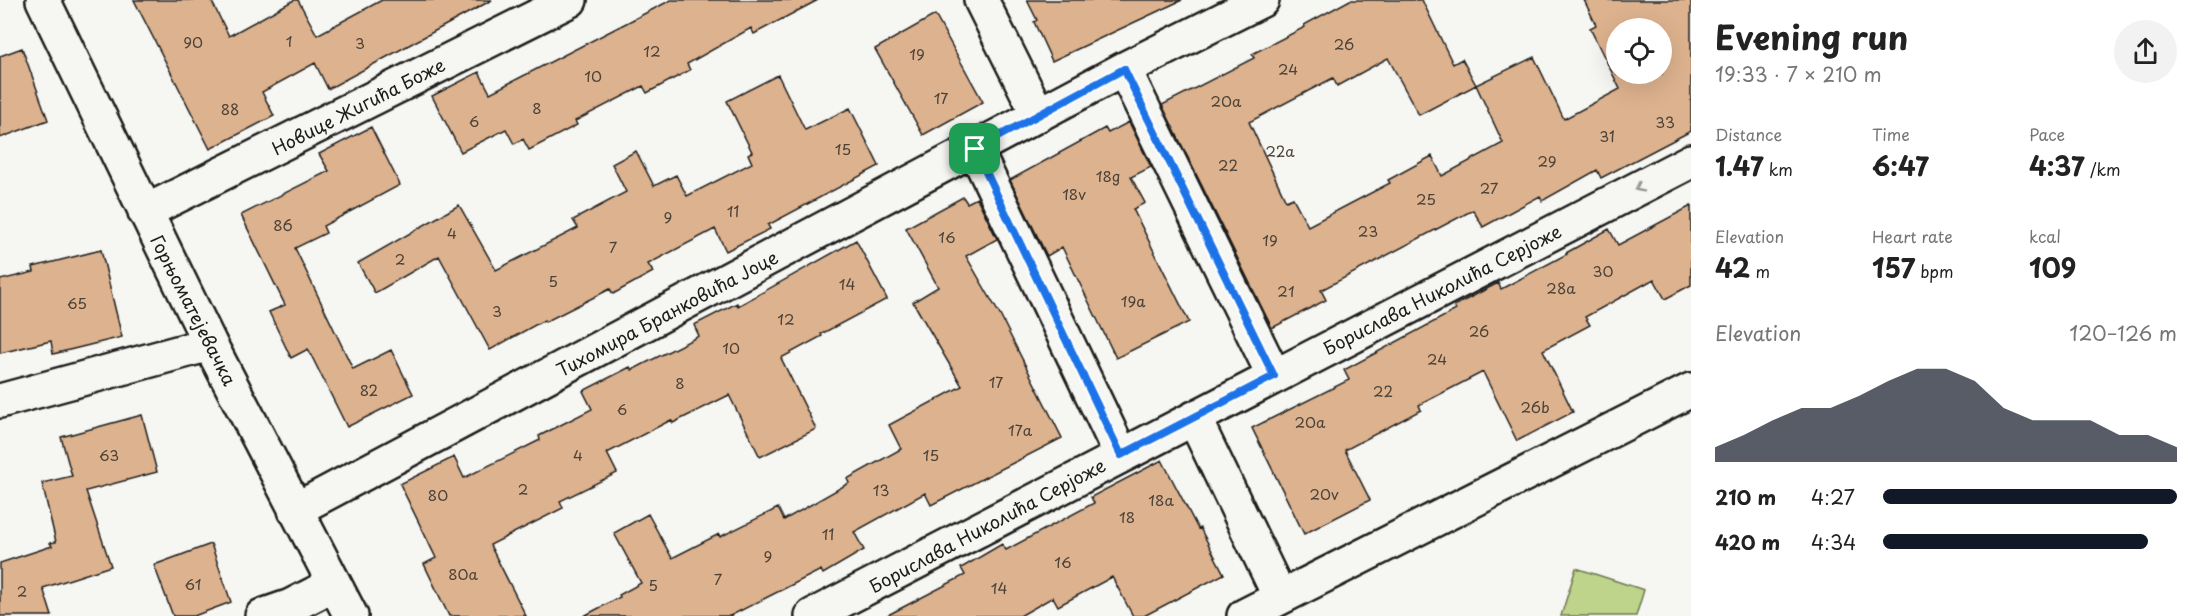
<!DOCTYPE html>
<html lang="en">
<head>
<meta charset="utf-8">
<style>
  :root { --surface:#fff; --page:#f2f2f2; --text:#222; --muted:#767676; --accent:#111827 }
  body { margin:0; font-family:"Playpen Sans",sans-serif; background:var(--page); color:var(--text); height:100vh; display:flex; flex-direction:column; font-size:22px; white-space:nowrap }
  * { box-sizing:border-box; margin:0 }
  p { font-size:20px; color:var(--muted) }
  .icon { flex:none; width:33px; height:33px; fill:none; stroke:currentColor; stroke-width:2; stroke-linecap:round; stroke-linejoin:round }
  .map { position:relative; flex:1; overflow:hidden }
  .panel { display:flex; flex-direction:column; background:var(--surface); width:510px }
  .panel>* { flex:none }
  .tools { position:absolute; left:1606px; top:18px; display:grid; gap:12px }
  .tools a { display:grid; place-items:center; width:66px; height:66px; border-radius:50%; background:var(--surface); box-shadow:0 6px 24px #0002; font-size:30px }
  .pin { position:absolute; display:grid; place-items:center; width:51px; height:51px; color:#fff; margin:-26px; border-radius:12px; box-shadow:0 3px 9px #0006 }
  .round { display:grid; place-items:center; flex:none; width:63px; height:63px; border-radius:32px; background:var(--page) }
  .overview { display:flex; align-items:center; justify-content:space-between; height:102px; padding:0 24px }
  h1 { font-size:33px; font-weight:700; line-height:45px }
  .metrics { display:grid; grid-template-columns:repeat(3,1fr); gap:9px; height:102px; padding:6px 24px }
  .metrics div { display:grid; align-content:center }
  .metrics b { font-size:26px; font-weight:700 }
  .metrics small { font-size:16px; font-weight:400 }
  .metrics p { font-size:16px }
  .chart { height:168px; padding:12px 24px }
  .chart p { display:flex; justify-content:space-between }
  .chart svg { width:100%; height:108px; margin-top:6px; fill:var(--accent); opacity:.7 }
  ul { padding:0 24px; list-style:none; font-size:20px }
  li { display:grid; grid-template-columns:96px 72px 1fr; align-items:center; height:45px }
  li i { height:15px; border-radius:8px; background:var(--accent) }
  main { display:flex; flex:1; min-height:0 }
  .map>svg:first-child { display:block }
  .green { fill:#bed48a; stroke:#6d7853; stroke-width:1.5 }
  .building { fill:#ddb28e; stroke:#1c1c1c; stroke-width:1.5; fill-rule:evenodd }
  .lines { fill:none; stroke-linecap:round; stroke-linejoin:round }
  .street-casing { stroke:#1c1c1c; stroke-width:38 }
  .street { stroke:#f6f6f2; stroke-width:33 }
  .oneway { stroke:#949492 }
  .route-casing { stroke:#fff; stroke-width:12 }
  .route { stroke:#1a73e8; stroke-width:8 }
  .labels { text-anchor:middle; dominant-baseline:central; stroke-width:5; stroke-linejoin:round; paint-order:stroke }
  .number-label { font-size:15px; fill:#4c4238 }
  .street-label { font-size:18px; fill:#1c1c1c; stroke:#f6f6f2 }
</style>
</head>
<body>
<main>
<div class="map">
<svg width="1691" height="616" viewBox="0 0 1691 616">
  <rect width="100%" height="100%" fill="#f6f6f2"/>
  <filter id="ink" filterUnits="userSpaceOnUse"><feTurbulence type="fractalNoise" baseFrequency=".0167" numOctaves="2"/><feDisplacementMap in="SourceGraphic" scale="12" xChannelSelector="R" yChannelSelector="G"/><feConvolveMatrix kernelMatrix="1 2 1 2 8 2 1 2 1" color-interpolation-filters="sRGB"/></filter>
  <g filter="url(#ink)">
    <path class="green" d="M 1576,568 L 1644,590 L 1636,616 L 1561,616 Z"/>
    <path class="building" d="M 134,0 L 211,0 L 229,36 L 294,0 L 298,0 L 317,35 L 382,0 L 492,0 L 328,89 L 315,63 L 262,92 L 274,116 L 210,149 Z
      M 671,0 L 818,0 L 754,34 L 751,28 L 687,64 L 690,70 L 647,93 L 643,86 L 575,121 L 577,125 L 529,150 L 523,139 L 514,144 L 506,129 L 461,152 L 432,96 L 479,72 L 490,93 Z
      M 1027,0 L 1182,0 L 1052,61 L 1034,22 L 1037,20 Z
      M 1350,0 L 1422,0 L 1453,64 L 1462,59 L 1476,85 L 1534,57 L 1564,119 L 1620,89 L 1590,28 L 1596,25 L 1584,0 L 1691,0 L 1691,131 L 1601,178 L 1597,170 L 1542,201 L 1540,196 L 1483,227 L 1473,210 L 1321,290 L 1326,300 L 1272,328 L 1162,105 L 1254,58 L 1252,54 L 1305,27 L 1304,25 ZM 1617,28 L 1662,28 L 1662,74 L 1617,74 ZM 1388,58 L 1419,115 L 1476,85 L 1503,143 L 1442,176 L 1432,156 L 1388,180 L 1390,183 L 1308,226 L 1293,198 L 1286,201 L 1249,122 L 1333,78 L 1337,86 Z
      M 935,15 L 983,102 L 923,135 L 875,49 Z
      M 22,48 L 48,120 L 0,138 L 0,56 Z
      M 778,75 L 805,130 L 850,108 L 879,166 L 768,225 L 770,229 L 726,251 L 715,229 L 648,264 L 653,272 L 613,294 L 610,289 L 545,322 L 544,320 L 490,350 L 439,256 L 375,293 L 358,263 L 459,205 L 496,270 L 578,228 L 573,220 L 626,192 L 612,164 L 636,151 L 654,186 L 676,175 L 687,196 L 752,163 L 748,154 L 752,152 L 727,101 Z
      M 1129,122 L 1151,167 L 1131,177 L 1145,203 L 1133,209 L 1189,322 L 1116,358 L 1062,247 L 1047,256 L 1010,180 L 1105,128 L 1108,133 Z
      M 371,127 L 400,185 L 323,226 L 326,233 L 295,248 L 353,369 L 391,350 L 413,394 L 347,427 L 308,349 L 291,358 L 269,312 L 285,305 L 241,215 L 329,171 L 319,154 Z
      M 963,197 L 967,203 L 977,198 L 997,239 L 966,256 L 1000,315 L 1062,438 L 931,505 L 925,493 L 854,532 L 864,550 L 823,574 L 821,570 L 730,616 L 584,616 L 620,597 L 619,595 L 641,583 L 614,533 L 648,514 L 672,558 L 719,534 L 720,537 L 778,508 L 784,520 L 849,483 L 847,479 L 901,449 L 889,425 L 962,386 L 913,302 L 938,287 L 906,228 Z
      M 1691,206 L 1691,285 L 1665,299 L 1654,279 L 1585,317 L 1590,325 L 1543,350 L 1573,412 L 1517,441 L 1483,372 L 1419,405 L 1421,410 L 1345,450 L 1370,500 L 1304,534 L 1252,428 L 1349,380 L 1344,370 L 1456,310 L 1454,306 L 1498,283 L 1501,289 L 1567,254 L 1566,253 L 1609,229 L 1618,245 Z
      M 856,240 L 887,299 L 821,334 L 822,336 L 781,358 L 816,429 L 760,457 L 729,395 L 673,423 L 671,420 L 607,453 L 617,473 L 560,501 L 563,508 L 490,545 L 526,616 L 449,616 L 424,564 L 436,558 L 400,484 L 454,457 L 464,478 L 540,440 L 539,436 L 592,409 L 583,391 L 630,367 L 632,370 L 699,336 L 694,325 L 737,303 L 738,306 Z
      M 101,250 L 122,337 L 53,354 L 51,341 L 0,353 L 0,280 L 34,272 L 33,267 Z
      M 142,415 L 157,472 L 86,491 L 111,566 L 43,588 L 52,616 L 0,616 L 0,563 L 52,546 L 50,543 L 56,542 L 42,483 L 72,476 L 61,437 Z
      M 1162,460 L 1198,529 L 1200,528 L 1224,574 L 1144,616 L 1133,616 L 1112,577 L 1058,606 L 1053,597 L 1020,616 L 886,616 L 965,575 L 961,568 L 1002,544 L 1006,550 L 1094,503 L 1091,497 Z
      M 211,544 L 231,602 L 194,616 L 173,616 L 154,565 Z"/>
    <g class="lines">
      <defs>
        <path id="street" d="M 43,0 L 210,344 L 351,616
          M 981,0 L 1038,114
          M 1124,69 L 1274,376
          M 975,149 L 1121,455
          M 145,212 L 570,0
          M 0,401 L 210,344
          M 1194,418 L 1280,597
          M 295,510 L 1124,69 L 1262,0
          M 262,616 L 291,606 L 334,584
          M 812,616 L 1691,161
          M 1244,616 L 1691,390"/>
      </defs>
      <use href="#street" class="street-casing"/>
      <use href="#street" class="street"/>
    </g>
    <defs><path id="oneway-chevron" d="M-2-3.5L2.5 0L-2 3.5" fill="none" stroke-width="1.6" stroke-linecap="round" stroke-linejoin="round" transform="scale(1.5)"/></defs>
    <use class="oneway" href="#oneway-chevron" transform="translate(1639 188) rotate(153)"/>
  </g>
  <g class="lines" filter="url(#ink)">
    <defs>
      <path id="route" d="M 1124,69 L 1274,376 L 1121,455 L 975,149 Z"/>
    </defs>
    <use href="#route" class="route-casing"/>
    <use href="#route" class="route"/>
  </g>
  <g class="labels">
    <g class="number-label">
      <text x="289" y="40">1</text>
      <text x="193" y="41">90</text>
      <text x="360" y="42">3</text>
      <text x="1344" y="43">26</text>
      <text x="652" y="50">12</text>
      <text x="917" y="53">19</text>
      <text x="1288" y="68">24</text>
      <text x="593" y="75">10</text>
      <text x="941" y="97">17</text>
      <text x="1226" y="100">20a</text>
      <text x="537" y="107">8</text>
      <text x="230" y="108">88</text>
      <text x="474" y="120">6</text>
      <text x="1665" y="121">33</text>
      <text x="1607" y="135">31</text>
      <text x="843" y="148">15</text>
      <text x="1280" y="150">22a</text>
      <text x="1547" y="160">29</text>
      <text x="1228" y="164">22</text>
      <text x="1108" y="175">18g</text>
      <text x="1489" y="187">27</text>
      <text x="1074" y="193">18v</text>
      <text x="1426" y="198">25</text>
      <text x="733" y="210">11</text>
      <text x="668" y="216">9</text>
      <text x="283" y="224">86</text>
      <text x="1368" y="230">23</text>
      <text x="452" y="232">4</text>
      <text x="947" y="236">16</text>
      <text x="1270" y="239">19</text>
      <text x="613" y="246">7</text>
      <text x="400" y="258">2</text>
      <text x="1603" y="270">30</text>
      <text x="553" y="280">5</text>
      <text x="847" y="283">14</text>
      <text x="1561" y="287">28a</text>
      <text x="1286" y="290">21</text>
      <text x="1133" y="300">19a</text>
      <text x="77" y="302">65</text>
      <text x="497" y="310">3</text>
      <text x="786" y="318">12</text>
      <text x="1479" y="330">26</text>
      <text x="731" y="347">10</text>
      <text x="1437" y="358">24</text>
      <text x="996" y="381">17</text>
      <text x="680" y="382">8</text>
      <text x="369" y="389">82</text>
      <text x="1383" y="390">22</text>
      <text x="1535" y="406">26b</text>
      <text x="622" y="408">6</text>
      <text x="1310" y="421">20a</text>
      <text x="1020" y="429">17a</text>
      <text x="109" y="454">63</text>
      <text x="578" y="454">4</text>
      <text x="931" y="454">15</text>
      <text x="523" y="488">2</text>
      <text x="881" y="489">13</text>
      <text x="1324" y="493">20v</text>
      <text x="438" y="494">80</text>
      <text x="1161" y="499">18a</text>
      <text x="1127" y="516">18</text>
      <text x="828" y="533">11</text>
      <text x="768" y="555">9</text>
      <text x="1063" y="561">16</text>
      <text x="463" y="573">80a</text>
      <text x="718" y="578">7</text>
      <text x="193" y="583">61</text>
      <text x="653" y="584">5</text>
      <text x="999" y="587">14</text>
      <text x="22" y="590">2</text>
    </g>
    <g class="street-label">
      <text transform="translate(358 106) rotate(-27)">Новице Жигића Боже</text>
      <text transform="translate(1442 289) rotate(-27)">Борислава Николића Серјоже</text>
      <text transform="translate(194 310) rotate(63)">Горњоматејевачка</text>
      <text transform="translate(667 313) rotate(-28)">Тихомира Бранковића Јоце</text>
      <text transform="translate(987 525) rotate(-28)">Борислава Николића Серјоже</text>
    </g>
  </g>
</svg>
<div class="tools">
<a><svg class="icon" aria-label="locate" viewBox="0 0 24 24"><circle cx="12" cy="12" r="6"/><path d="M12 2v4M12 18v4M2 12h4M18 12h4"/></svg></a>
</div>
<div class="pin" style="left:975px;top:149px;background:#1e9e55"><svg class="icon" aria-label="arrive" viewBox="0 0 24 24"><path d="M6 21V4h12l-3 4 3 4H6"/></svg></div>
</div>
<section class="panel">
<div class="overview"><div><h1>Evening run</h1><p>19:33 · 7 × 210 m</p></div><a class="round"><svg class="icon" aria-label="share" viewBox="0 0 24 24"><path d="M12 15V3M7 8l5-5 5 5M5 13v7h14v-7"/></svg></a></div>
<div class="metrics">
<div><p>Distance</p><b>1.47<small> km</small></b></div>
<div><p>Time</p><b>6:47</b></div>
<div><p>Pace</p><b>4:37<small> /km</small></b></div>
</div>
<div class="metrics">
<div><p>Elevation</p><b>42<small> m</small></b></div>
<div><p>Heart rate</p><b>157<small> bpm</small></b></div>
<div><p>kcal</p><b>109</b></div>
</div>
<div class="chart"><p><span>Elevation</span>120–126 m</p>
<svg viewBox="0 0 160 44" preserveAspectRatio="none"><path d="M0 44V38L10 33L20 27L30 22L40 22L50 17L60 11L70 6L80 6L90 11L100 22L110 27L120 27L130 27L140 33L150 33L160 38V44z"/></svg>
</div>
<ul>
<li><b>210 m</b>4:27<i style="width:100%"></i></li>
<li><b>420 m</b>4:34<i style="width:90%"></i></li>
</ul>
</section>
</main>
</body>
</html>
